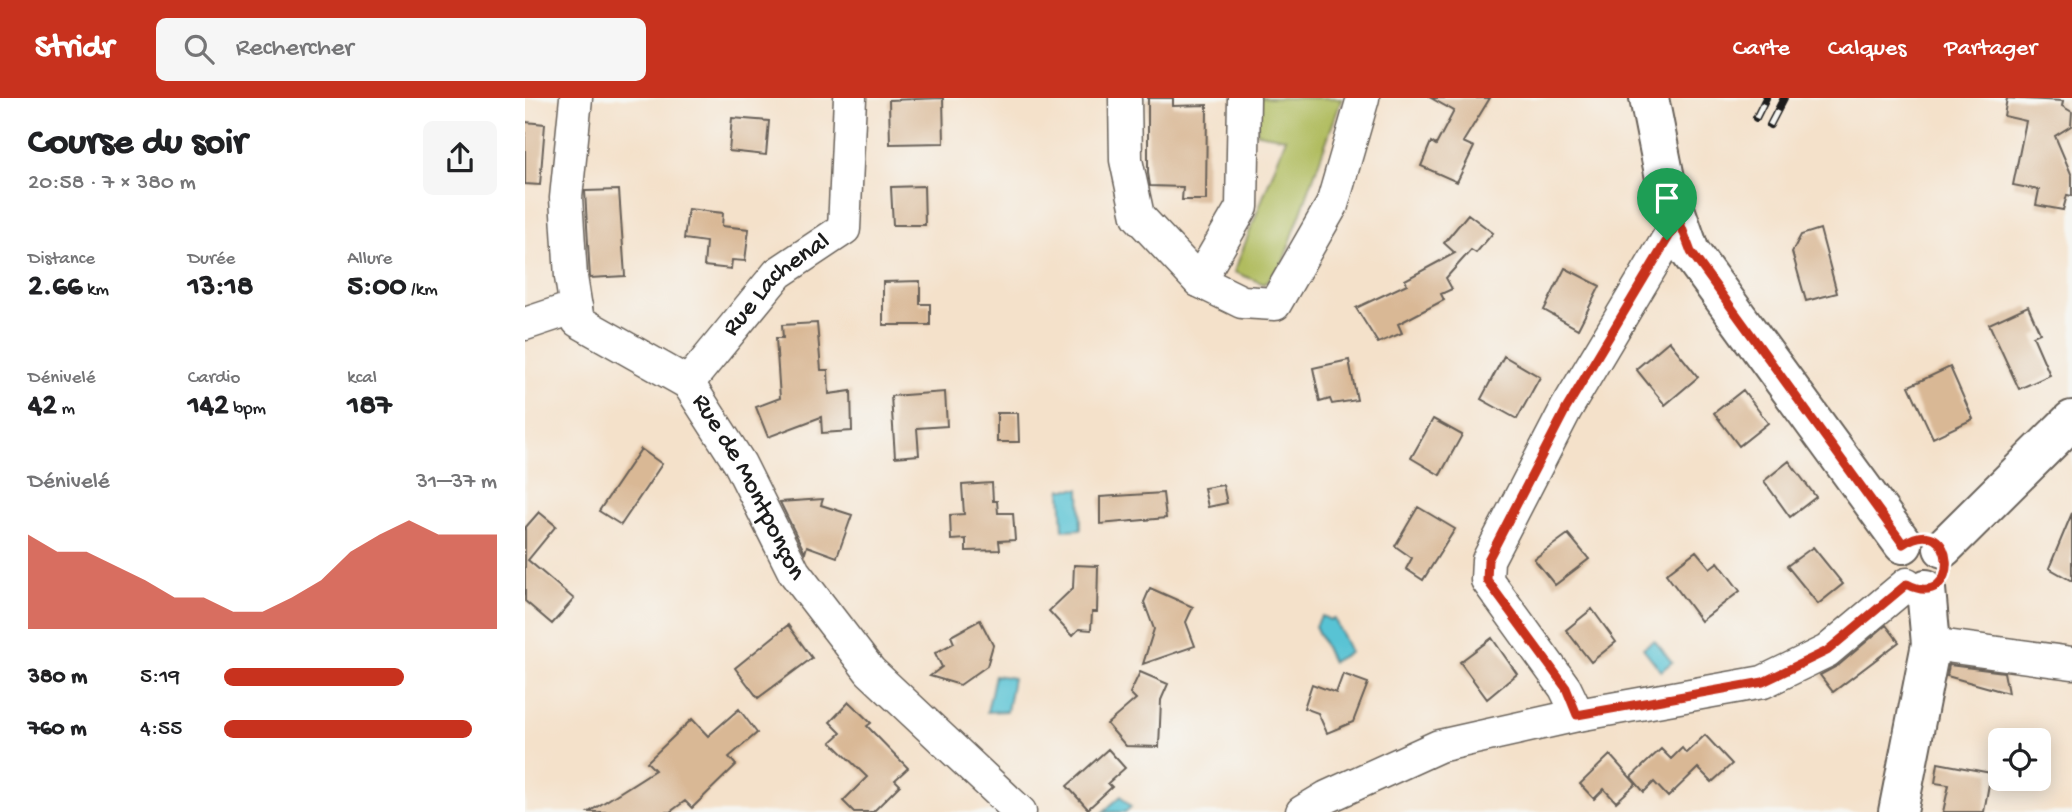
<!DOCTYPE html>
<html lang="fr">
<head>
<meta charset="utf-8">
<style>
  :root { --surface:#fff; --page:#f6f6f6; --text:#202124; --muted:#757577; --accent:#c8321e }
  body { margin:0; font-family:"Gochi Hand",sans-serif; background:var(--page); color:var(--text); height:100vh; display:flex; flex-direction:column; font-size:26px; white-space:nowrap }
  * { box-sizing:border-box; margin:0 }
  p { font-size:23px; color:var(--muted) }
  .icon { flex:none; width:38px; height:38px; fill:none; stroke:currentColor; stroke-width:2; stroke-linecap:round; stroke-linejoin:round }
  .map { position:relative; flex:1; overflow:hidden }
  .panel { display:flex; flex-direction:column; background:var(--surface); width:525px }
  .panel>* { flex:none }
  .tools { position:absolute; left:1463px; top:630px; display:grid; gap:14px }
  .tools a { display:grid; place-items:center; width:63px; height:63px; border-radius:10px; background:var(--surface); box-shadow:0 4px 18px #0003; font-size:35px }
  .pin { position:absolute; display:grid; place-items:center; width:60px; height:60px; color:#fff; margin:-72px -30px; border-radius:50% 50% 50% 0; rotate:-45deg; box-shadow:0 0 7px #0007 }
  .pin .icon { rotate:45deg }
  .round { display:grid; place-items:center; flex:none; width:74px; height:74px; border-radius:10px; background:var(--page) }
  .overview { display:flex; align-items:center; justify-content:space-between; height:119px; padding:0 28px }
  h1 { font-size:38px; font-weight:700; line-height:52px }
  .stats { display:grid; grid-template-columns:repeat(3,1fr); gap:10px; height:119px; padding:7px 28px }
  .stats div { display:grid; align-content:center }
  .stats b { font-size:30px; font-weight:700 }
  .stats small { font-size:19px; font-weight:400 }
  .stats p { font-size:19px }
  .chart { height:196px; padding:14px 28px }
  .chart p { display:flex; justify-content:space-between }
  .chart svg { width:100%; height:126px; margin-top:7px; fill:var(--accent); opacity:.7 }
  ul { padding:0 28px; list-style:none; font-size:23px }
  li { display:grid; grid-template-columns:112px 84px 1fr; align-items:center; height:52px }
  li i { height:18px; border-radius:9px; background:var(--accent) }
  header { display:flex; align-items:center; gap:42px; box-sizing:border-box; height:98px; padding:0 35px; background:var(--accent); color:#fff }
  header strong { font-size:33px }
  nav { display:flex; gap:38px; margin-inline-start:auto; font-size:24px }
  .search { width:490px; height:63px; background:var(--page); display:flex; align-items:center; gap:18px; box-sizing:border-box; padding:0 24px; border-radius:10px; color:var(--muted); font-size:26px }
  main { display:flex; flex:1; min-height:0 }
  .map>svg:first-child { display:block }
  .green { fill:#b0bc5e; stroke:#666c3d; stroke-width:2 }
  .water { fill:#59c3d4; stroke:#3a7078; stroke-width:2 }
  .building { fill:#d9b895 }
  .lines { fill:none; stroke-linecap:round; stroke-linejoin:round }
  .street-casing { stroke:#686159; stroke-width:35 }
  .secondary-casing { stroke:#686159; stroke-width:42 }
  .street { stroke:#fff; stroke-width:32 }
  .secondary { stroke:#fff; stroke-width:38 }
  .rail-casing { stroke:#1c1c1c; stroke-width:8 }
  .rail { stroke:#f6f6f2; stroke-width:5; stroke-dasharray:16; stroke-linecap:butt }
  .route-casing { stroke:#fff; stroke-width:14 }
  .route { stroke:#c8321e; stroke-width:9 }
  .labels { text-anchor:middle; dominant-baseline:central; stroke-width:5; stroke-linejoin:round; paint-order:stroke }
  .street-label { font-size:26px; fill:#1c1c1c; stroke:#f6f6f2 }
</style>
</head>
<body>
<header>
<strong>Stridr</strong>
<div class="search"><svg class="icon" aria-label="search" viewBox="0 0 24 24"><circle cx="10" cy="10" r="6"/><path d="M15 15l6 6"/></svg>Rechercher</div>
<nav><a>Carte</a><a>Calques</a><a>Partager</a></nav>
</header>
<main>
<section class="panel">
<div class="overview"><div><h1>Course du soir</h1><p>20:58 · 7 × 380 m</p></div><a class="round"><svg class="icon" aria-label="share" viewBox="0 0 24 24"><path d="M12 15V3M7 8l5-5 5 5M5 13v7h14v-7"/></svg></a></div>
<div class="stats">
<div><p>Distance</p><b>2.66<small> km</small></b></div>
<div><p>Durée</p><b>13:18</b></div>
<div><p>Allure</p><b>5:00<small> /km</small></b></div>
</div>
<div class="stats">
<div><p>Dénivelé</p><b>42<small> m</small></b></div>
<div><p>Cardio</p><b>142<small> bpm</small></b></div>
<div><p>kcal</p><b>187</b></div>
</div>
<div class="chart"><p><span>Dénivelé</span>31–37 m</p>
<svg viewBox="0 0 160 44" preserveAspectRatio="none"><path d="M0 44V11L10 17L20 17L30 22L40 27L50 33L60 33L70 38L80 38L90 33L100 27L110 17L120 11L130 6L140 11L150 11L160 11V44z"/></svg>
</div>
<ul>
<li><b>380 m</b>5:19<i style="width:66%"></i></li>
<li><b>760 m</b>4:55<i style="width:91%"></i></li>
</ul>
</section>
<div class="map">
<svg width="1547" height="714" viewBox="0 0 1547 714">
  <rect width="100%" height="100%" fill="#f6f6f2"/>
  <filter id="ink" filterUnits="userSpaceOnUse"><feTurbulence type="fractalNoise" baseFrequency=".0143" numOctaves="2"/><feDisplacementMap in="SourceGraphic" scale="14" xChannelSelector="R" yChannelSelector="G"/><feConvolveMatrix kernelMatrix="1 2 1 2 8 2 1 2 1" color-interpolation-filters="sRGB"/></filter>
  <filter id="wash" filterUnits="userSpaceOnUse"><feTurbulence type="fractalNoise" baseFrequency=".00686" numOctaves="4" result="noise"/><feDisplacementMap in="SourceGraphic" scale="28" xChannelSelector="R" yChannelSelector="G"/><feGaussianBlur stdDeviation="1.57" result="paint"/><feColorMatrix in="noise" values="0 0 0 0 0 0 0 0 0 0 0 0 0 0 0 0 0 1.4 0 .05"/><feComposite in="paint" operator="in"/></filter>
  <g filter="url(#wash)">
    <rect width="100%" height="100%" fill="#f4e1ca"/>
    <path class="green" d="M 733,0 L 817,0 L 757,167 L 739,186 L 709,174 L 761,40 L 732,35 Z"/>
    <path class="water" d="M 536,391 L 555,391 L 556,431 L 538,432 Z
      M 797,518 L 805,522 L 809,520 L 825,554 L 807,564 L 790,528 Z
      M 1129,542 L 1147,564 L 1136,573 L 1118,550 Z
      M 470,577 L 488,580 L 482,613 L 462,614 Z
      M 596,698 L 606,709 L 600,714 L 578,714 Z"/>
    <g id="blocks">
      <path class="building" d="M 418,0 L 419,45 L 365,46 L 364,2 Z
        M 623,0 L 648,0 L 648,8 L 682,7 L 681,102 L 657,102 L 658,89 L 625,88 L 623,75 Z
        M 906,0 L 965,0 L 938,44 L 949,49 L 932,84 L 896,68 L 906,44 L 911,47 L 929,13 Z
        M 1482,0 L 1538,3 L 1537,8 L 1547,14 L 1546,28 L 1530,38 L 1547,78 L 1547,98 L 1542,97 L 1538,112 L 1511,107 L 1514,92 L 1488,87 L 1501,23 L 1479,18 Z
        M 207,20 L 244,23 L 241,57 L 204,53 Z
        M 0,24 L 20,26 L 15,87 L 0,86 Z
        M 399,88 L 400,127 L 368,127 L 366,89 Z
        M 94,92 L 100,178 L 65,180 L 60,93 Z
        M 163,111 L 198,115 L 197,128 L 224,131 L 220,163 L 207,162 L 206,171 L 179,168 L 181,144 L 159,141 Z
        M 943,116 L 968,135 L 951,155 L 946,152 L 921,180 L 927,191 L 916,196 L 919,202 L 873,226 L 877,235 L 853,245 L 831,210 L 882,186 L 880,182 L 930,155 L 919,145 Z
        M 1295,131 L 1312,195 L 1281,203 L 1267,154 L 1276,137 Z
        M 1040,170 L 1075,188 L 1053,231 L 1019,212 Z
        M 395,183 L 395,206 L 405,206 L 405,227 L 358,227 L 358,184 Z
        M 1503,208 L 1515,235 L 1508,238 L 1525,277 L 1494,291 L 1464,226 Z
        M 292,225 L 296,272 L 303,272 L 304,296 L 326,293 L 327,333 L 297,335 L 296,319 L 243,339 L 231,309 L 255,300 L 251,240 L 258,240 L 257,227 Z
        M 1144,243 L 1173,279 L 1140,307 L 1111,271 Z
        M 979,258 L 1015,279 L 992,321 L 956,301 Z
        M 824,262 L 832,302 L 807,306 L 805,301 L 795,304 L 788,270 Z
        M 1425,269 L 1448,321 L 1408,340 L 1384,288 Z
        M 1218,292 L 1243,325 L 1214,348 L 1189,315 Z
        M 420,294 L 422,328 L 392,330 L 394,357 L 370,359 L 366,298 Z
        M 472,315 L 493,315 L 494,344 L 472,344 Z
        M 908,321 L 937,337 L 915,377 L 886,360 Z
        M 116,351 L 137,366 L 96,427 L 74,413 Z
        M 1264,363 L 1291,399 L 1265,419 L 1239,383 Z
        M 467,385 L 468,403 L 472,403 L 473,415 L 488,415 L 490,442 L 474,443 L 475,452 L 441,453 L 441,441 L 426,442 L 425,417 L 439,416 L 437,387 Z
        M 698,387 L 702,405 L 683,409 L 679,390 Z
        M 638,395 L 641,420 L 575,426 L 575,399 Z
        M 298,401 L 296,407 L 327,417 L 312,459 L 282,448 L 280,455 L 255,404 Z
        M 893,409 L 930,431 L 898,482 L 881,471 L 887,460 L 870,448 Z
        M 14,414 L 31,428 L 3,462 L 49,501 L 27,526 L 0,503 L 0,430 Z
        M 1547,415 L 1547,483 L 1524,470 Z
        M 1043,436 L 1064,461 L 1030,487 L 1009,461 Z
        M 1288,449 L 1318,486 L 1293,506 L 1262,468 Z
        M 1171,453 L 1185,470 L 1193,464 L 1215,493 L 1176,523 L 1141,476 Z
        M 549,467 L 573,468 L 572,514 L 567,514 L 566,532 L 554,531 L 547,538 L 524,513 L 548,490 Z
        M 625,490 L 668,509 L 661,524 L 670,548 L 618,566 L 629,531 L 619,504 Z
        M 1067,511 L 1091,544 L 1066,564 L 1041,532 Z
        M 455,522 L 468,547 L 462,568 L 435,587 L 405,578 L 417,569 L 410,555 L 429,545 L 426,538 Z
        M 263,527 L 287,560 L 233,600 L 210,570 Z
        M 1361,527 L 1374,544 L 1308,594 L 1295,577 L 1314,567 Z
        M 967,540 L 992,576 L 962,601 L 935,564 Z
        M 1424,567 L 1479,574 L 1483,595 L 1422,578 Z
        M 615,574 L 643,586 L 636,602 L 634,649 L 601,648 L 582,626 L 611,601 L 605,595 Z
        M 818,576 L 843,585 L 828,624 L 802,635 L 793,615 L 779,610 L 787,586 L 811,595 Z
        M 324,604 L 346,625 L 342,628 L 383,670 L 370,682 L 375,687 L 348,714 L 329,714 L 318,703 L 342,679 L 306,644 L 316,635 L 305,624 Z
        M 214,611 L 232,635 L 204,659 L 211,667 L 167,710 L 160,703 L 145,714 L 64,714 L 130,672 L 122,664 L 167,621 L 183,638 Z
        M 1180,637 L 1207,666 L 1187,684 L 1173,670 L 1143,699 L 1129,684 L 1119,694 L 1106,679 L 1136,651 L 1146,661 L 1157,650 L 1161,655 Z
        M 583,651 L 600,670 L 583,685 L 587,689 L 563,711 L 542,688 Z
        M 1085,657 L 1111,686 L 1091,704 L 1079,691 L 1069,701 L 1055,686 Z
        M 1413,665 L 1466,675 L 1459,714 L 1418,714 L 1424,687 L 1410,685 Z"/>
    </g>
  </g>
  <g filter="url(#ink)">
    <use href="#blocks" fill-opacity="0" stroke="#686159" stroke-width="2"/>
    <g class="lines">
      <defs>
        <g id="street">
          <path id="s1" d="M 51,0 L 41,100 L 46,179 L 53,223 L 163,285 L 215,366 L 269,474 L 345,573 L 495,714"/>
          <path d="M 600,0 L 601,62 L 613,118 L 674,183 L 717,204 L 750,206 L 807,107 L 838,0"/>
          <path d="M 674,183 L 717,109 L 719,0"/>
          <path d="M 0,226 L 51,209"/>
          <path id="s2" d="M 163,285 L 253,175 L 319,131 L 325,0"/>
          <path d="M 1406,546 L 1547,565"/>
          <path d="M 1053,617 L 1040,590 L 962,482 L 963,462 L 1041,311 L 1154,122"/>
          <path d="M 777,714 L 802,699 L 914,648 L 1053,617 L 1238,584 L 1302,553 L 1382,486"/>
        </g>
        <path id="secondary" d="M 1124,0 L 1141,85 L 1165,154 L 1378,446
          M 1418,450 L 1547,322
          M 1373,714 L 1406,546 L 1401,491"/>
      </defs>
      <use href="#street" class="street-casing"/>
      <use href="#secondary" class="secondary-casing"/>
      <use href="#street" class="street"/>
      <use href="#secondary" class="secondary"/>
      <defs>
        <path id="rail" d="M 1231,20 L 1241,0
          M 1245,27 L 1259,0"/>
      </defs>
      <use href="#rail" class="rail-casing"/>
      <use href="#rail" class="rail"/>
    </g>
  </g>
  <g class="lines" filter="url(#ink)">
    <defs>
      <path id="route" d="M 1154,122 L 1166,154 L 1378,446 C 1433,410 1437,515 1382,486 L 1302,553 L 1238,584 L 1052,617 L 1041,590 L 962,482 L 963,462 L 1041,311 Z"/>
    </defs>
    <use href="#route" class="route-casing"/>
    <use href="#route" class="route"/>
  </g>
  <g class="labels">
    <g class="street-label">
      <text stroke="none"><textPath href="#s2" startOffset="133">Rue Lachenal</textPath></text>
      <text stroke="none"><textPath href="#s1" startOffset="471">Rue de Montponçon</textPath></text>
    </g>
  </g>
</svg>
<div class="tools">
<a><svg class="icon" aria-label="locate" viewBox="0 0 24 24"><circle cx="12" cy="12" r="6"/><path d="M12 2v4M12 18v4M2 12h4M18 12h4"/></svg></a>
</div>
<div class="pin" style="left:1142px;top:142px;background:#1e9e55"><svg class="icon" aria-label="arrive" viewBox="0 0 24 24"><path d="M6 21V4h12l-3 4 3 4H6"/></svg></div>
</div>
</main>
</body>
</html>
